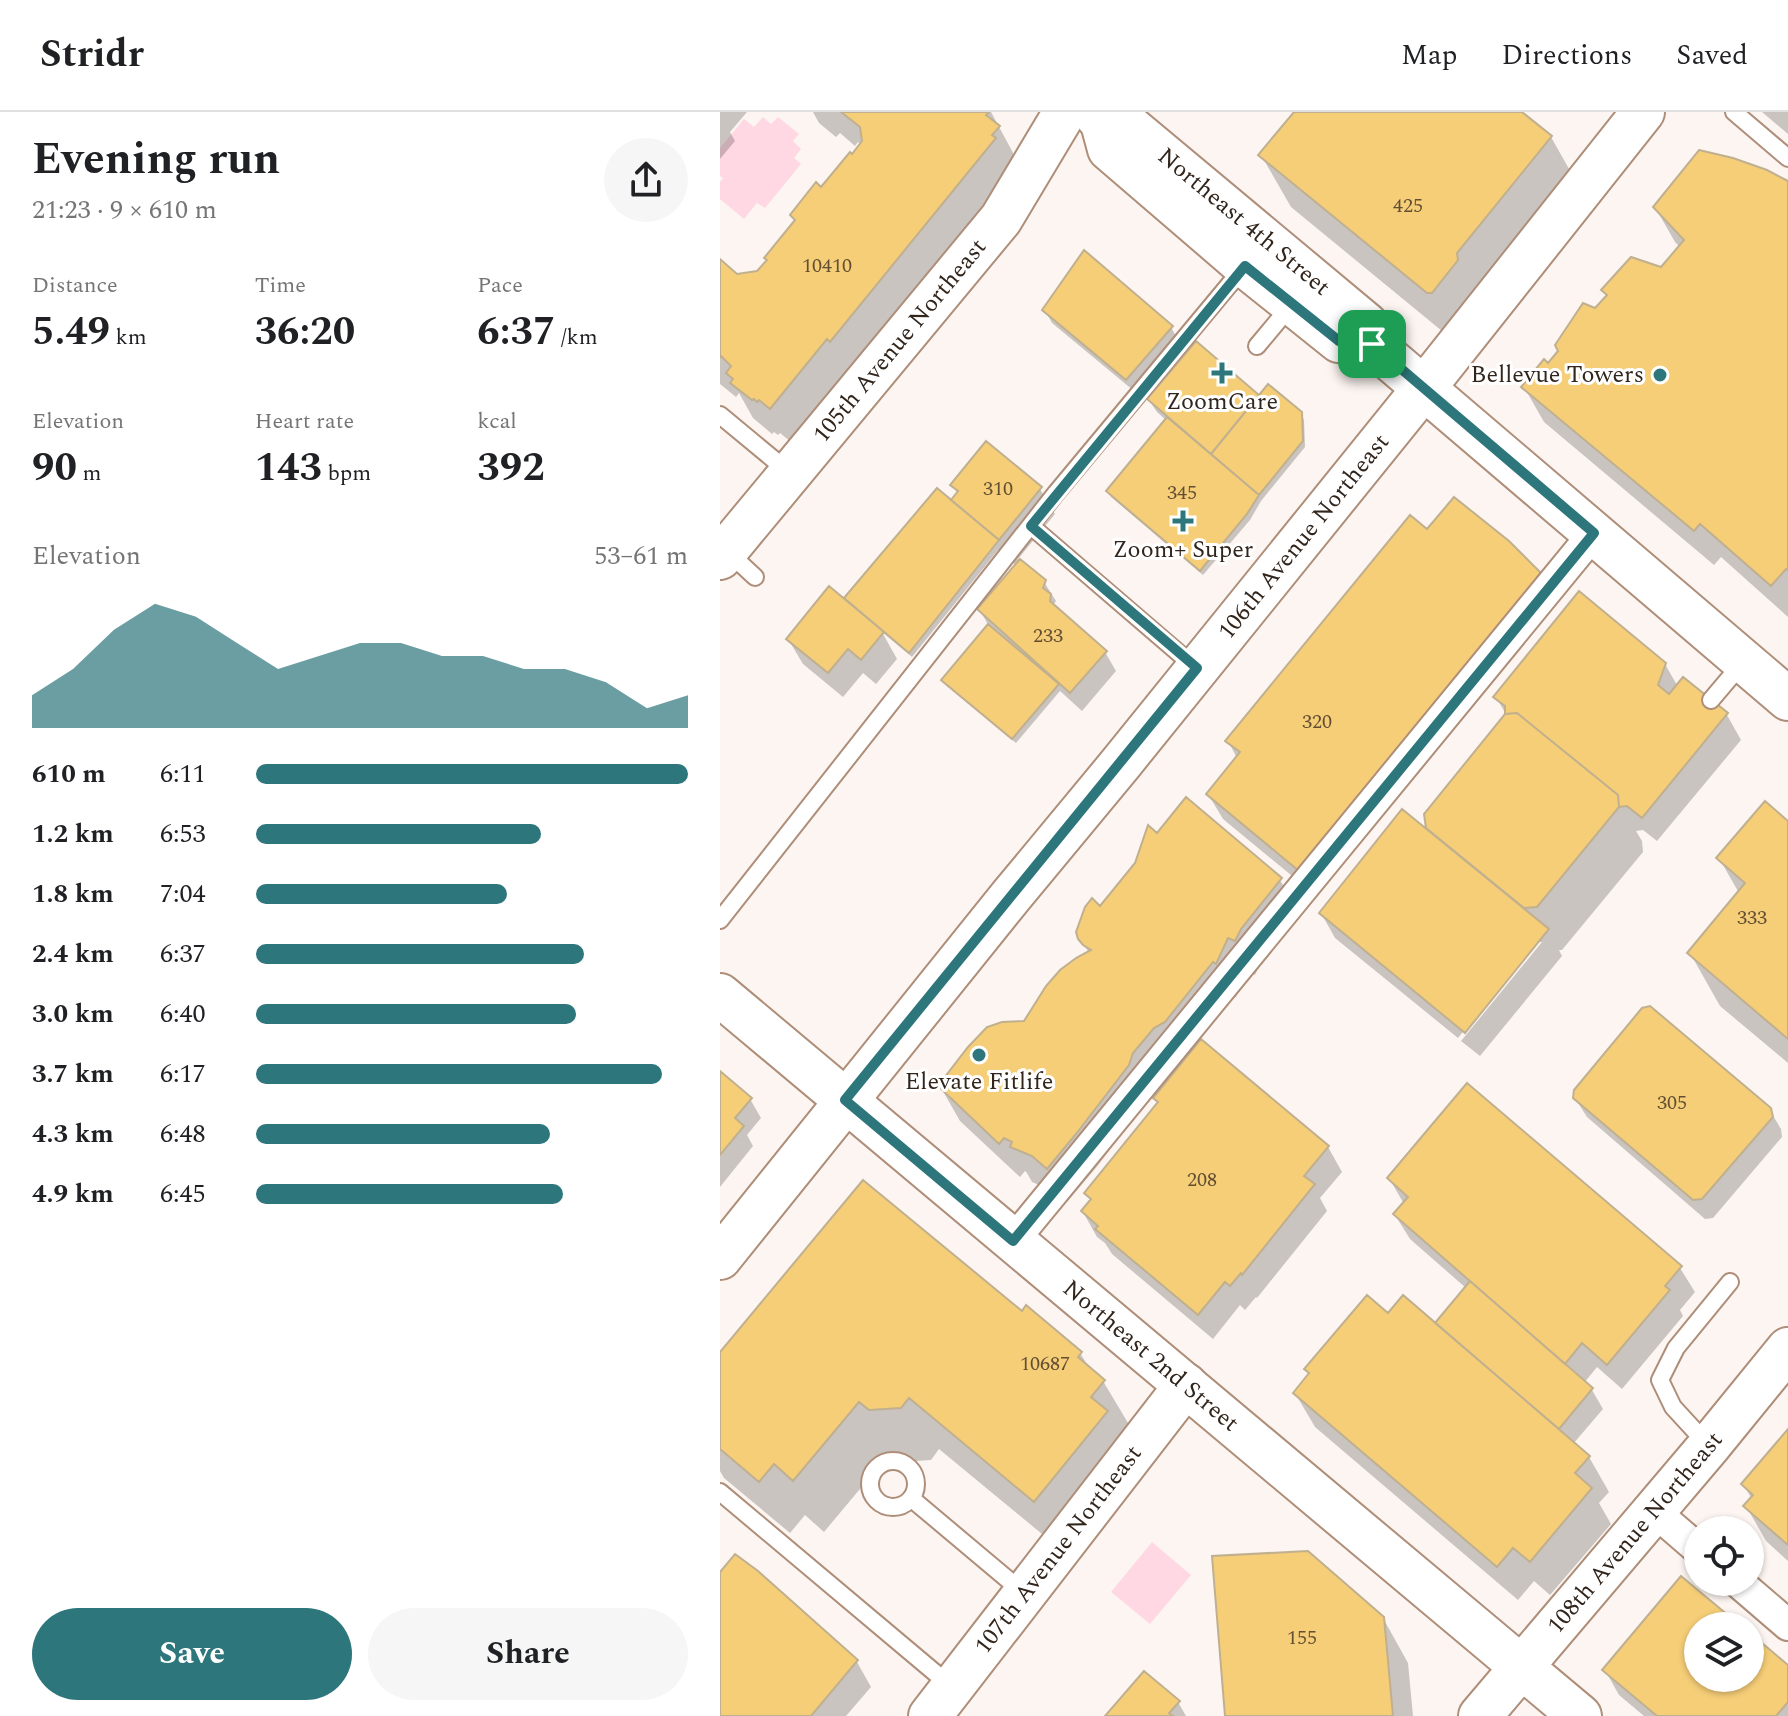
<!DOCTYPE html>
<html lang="en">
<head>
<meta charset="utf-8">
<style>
  :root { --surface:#fff; --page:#f6f6f6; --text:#202124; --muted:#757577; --line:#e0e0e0; --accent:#2d767b }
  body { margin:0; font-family:Spectral,serif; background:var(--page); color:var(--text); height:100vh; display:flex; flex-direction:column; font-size:30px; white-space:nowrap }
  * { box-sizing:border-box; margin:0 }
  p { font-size:26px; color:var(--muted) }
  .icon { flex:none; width:44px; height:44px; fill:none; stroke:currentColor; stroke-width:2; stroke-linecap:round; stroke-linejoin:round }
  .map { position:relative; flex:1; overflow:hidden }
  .panel { display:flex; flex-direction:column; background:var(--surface); width:720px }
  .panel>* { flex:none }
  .controls { position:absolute; left:964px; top:1404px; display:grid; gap:16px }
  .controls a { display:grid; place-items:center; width:80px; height:80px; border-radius:50%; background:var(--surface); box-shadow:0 2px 6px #0004; font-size:40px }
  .pin { position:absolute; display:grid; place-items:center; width:68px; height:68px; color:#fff; margin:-34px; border-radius:16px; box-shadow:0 4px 12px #0006 }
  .round { display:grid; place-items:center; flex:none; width:84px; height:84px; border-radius:42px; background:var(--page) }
  .headline { display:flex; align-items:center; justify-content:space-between; height:136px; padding:0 32px }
  h1 { font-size:44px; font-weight:700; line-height:60px }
  .figures { display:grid; grid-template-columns:repeat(3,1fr); gap:12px; height:136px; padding:8px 32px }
  .figures div { display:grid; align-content:center }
  .figures b { font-size:40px; font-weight:700 }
  .figures small { font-size:22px; font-weight:400 }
  .figures p { font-size:22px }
  .chart { height:224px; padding:16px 32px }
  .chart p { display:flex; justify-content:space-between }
  .chart svg { width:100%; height:144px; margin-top:8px; fill:var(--accent); opacity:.7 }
  .button { display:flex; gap:16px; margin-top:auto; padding:16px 32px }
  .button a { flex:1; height:92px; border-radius:48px; background:var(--accent); color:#fff; font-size:32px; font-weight:700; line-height:92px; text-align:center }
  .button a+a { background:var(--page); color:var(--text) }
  ul { padding:0 32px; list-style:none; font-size:26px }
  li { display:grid; grid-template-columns:128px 96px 1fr; align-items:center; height:60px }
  li i { height:20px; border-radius:10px; background:var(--accent) }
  header { display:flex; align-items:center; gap:48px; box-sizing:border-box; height:112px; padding:0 40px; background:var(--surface); border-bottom:2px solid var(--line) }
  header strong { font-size:38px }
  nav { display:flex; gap:44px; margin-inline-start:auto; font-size:28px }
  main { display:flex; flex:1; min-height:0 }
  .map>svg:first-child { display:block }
  .green { fill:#ffd8e3 }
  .shadow { fill:#0003 }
  .building { fill:#f6ce78; stroke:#c0b08f; stroke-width:2 }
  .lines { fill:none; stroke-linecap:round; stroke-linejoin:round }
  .lane-casing { stroke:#ae8e79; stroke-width:20 }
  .street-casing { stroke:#ae8e79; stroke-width:34 }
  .secondary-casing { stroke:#ae8e79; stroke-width:46 }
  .lane { stroke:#fff; stroke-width:16 }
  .street { stroke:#fff; stroke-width:30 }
  .secondary { stroke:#fff; stroke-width:42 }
  .route-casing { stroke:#fff; stroke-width:16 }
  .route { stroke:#2d767b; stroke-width:10 }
  .poi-dot { fill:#2d767b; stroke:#fff; stroke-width:3 }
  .labels { text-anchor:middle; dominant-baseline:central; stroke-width:6; stroke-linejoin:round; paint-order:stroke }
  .number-label { font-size:20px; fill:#624f33 }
  .street-label { font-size:24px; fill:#31251c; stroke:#fff }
  .poi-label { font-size:24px; fill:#31251c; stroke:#fff }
</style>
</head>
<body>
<header>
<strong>Stridr</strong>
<nav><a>Map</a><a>Directions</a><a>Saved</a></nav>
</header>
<main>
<section class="panel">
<div class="headline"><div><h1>Evening run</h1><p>21:23 · 9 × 610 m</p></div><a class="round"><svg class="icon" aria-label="share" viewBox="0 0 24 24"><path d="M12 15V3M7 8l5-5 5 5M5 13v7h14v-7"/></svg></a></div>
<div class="figures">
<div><p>Distance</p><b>5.49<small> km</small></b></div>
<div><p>Time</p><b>36:20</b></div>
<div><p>Pace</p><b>6:37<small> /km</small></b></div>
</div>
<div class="figures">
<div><p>Elevation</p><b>90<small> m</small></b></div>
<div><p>Heart rate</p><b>143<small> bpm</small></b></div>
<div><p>kcal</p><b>392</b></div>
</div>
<div class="chart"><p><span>Elevation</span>53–61 m</p>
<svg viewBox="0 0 160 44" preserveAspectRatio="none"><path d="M0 44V34L10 26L20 14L30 6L40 10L50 18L60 26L70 22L80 18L90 18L100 22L110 22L120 26L130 26L140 30L150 38L160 34V44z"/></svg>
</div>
<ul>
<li><b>610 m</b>6:11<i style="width:100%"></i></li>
<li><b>1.2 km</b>6:53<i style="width:66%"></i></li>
<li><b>1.8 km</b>7:04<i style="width:58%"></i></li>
<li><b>2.4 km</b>6:37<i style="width:76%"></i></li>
<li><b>3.0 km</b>6:40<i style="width:74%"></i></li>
<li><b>3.7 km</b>6:17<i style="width:94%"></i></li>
<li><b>4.3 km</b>6:48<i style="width:68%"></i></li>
<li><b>4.9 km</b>6:45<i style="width:71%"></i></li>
</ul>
<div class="button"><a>Save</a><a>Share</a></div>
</section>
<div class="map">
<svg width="1068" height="1604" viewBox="0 0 1068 1604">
  <rect width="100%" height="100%" fill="#fcf5f1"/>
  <path class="green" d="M 43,5 L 51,12 L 58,5 L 79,22 L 73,29 L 81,37 L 74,46 L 81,52 L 45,96 L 37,91 L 24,107 L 0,87 L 0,70 L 3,66 L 0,64 L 0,36 L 24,7 L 34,15 Z
    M 432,1430 L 471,1463 L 430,1512 L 391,1480 Z"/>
  <path class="shadow" d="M 0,0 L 27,0 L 10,20 L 15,29 L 0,47 Z
    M 93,0 L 271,0 L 298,50 L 294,62 L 71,330 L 60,321 L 58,323 L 54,320 L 52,322 L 33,306 L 19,281 L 16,285 L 0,272 L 0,147 L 3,152 L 17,164 L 38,161 L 102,78 L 142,34 L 138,30 L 135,34 L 120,21 L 116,25 L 99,11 Z
    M 576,0 L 798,0 L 831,25 L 861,78 L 739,233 L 571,95 L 541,43 Z
    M 1042,0 L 1068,0 L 1068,22 Z
    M 1068,71 L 1068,505 L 1001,445 L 994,453 L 824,310 L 804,275 L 828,254 L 888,185 L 884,178 L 942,158 L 960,135 L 955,130 L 935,95 Z
    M 325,198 L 451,215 L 458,228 L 414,279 L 332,211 Z
    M 476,232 L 540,286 L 580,301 L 584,308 L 585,335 L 541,389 L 530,408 L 483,463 L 391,385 L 388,379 L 447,309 L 437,300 L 429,288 Z
    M 233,373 L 320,377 L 335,402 L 298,447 L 324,470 L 336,489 L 334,492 L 339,500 L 385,540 L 396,559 L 362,599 L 340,579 L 296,631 L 227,574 L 224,568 L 269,514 L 259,497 L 297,454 L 278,438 L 192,545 L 162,520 L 177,547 L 156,572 L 143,561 L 123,585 L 83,552 L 68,527 L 130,494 L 126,486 L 231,390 L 238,382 Z
    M 708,420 L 787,431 L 820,463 L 834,488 L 594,782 L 503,707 L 488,682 L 517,646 L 508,629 Z
    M 945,552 L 958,575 L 1007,603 L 1021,628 L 937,729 L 923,718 L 916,719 L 922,729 L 923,740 L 842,838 L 839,838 L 842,844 L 760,944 L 741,929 L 822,830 L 817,830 L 738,926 L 615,826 L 601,801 L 712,724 L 708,715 L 787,604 L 776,585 Z
    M 1068,712 L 1068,951 L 1000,894 L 970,841 L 1019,781 L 999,746 Z
    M 437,724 L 560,768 L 580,802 L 540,852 L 535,863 L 527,859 L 516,885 L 513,884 L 478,928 L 608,1035 L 622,1060 L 600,1086 L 607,1099 L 537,1186 L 536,1185 L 525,1198 L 520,1193 L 493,1227 L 392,1142 L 385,1131 L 377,1125 L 363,1100 L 371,1089 L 367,1081 L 439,992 L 436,986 L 472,941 L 453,950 L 432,976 L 428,988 L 375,1057 L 347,1090 L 334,1079 L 312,1070 L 307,1061 L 305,1059 L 300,1065 L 240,1009 L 220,974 L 305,911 L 369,841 L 360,826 L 380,797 Z
    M 0,961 L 30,987 L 41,1006 L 27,1023 L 33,1034 L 0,1075 Z
    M 855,986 L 1049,997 L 1061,1017 L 1062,1025 L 993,1106 L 985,1107 L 867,1005 Z
    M 669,1066 L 960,1156 L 975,1180 L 960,1198 L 963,1204 L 902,1277 L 877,1255 L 864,1271 L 872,1278 L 883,1297 L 853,1332 L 869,1345 L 889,1380 L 879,1391 L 891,1412 L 830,1483 L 814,1469 L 798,1488 L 595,1315 L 575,1281 L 590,1263 L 586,1257 L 668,1204 L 716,1214 L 746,1176 L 690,1127 L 675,1103 L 684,1092 Z
    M 302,1202 L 360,1241 L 370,1257 L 383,1269 L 414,1321 L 345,1441 L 219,1337 L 211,1348 L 181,1350 L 170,1341 L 104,1420 L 85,1403 L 70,1421 L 4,1366 L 0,1359 L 0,1243 Z
    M 1068,1320 L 1068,1449 L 1046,1429 L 1026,1394 L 1032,1387 L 1023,1372 Z
    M 37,1461 L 137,1550 L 151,1575 L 126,1604 L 0,1604 L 0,1463 Z
    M 961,1467 L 1018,1514 L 978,1514 L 978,1566 L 1030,1566 L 1030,1524 L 1068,1555 L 1068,1604 L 924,1604 L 899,1583 L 885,1558 Z
    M 663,1506 L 688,1551 L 693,1604 L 507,1604 Z
    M 458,1590 L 466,1604 L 388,1604 Z"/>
  <path class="building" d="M 121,0 L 269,0 L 266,3 L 280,14 L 272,23 L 276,26 L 110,230 L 107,227 L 50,297 L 39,288 L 37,290 L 34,287 L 32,288 L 10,271 L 13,267 L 6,261 L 11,254 L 1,244 L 0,246 L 0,147 L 17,162 L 37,159 L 47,148 L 44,146 L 75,108 L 70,103 L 96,70 L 101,75 L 130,40 L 132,42 L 142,29 L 140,15 Z
    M 574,0 L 802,0 L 832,24 L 737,141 L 738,148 L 712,181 L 707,181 L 538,43 Z
    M 979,38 L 1013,46 L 1047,58 L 1068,69 L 1068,458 L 1066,457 L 1051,474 L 980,412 L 974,419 L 801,275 L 824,247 L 828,251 L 838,239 L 835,233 L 863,191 L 875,196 L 887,183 L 881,178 L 911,145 L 941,155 L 964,128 L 933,95 Z
    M 364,138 L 453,214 L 406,268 L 322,198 Z
    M 476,229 L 539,283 L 491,342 L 427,287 Z
    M 548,272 L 582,300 L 583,329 L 539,383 L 491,342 Z
    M 447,305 L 539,383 L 527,402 L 480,459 L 386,379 Z
    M 266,329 L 322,375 L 279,428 L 231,388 L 238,379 L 230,373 Z
    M 217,376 L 279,428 L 189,541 L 124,486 Z
    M 734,385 L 789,429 L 821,461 L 579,759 L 486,682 L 520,640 L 505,629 L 690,403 L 707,417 Z
    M 300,447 L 326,468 L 323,476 L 331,482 L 330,489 L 387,539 L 350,581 L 257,497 Z
    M 109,474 L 164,520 L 141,548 L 128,537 L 108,561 L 66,527 Z
    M 859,479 L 946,551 L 938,573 L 949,582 L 963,565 L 1008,601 L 922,706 L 907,694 L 899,695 L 898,683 L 797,601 L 785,602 L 785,594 L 773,585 Z
    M 268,512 L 339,572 L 292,627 L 221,568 Z
    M 797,601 L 898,683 L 899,695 L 817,795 L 804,796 L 706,716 L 704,702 L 785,602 Z
    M 466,685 L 562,766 L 521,817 L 515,829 L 508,826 L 496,852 L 493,850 L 445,910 L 434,916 L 413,941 L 409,953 L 356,1022 L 327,1057 L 312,1044 L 290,1035 L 292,1030 L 284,1026 L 279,1032 L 218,974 L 248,935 L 267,915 L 282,910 L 304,909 L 326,874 L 340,858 L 356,846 L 371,838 L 363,833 L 358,827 L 356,820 L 365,795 L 372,786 L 380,794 L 415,751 L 428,713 L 437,721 Z
    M 1045,689 L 1068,709 L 1068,927 L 967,841 L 1025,771 L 996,746 Z
    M 682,697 L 829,817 L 745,921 L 599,801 Z
    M 930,894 L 1051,996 L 1053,1005 L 982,1087 L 973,1088 L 853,986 L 854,978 L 922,896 Z
    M 481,927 L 609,1034 L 584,1064 L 595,1072 L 522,1163 L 521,1161 L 510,1174 L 505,1170 L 478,1203 L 375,1117 L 378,1114 L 361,1099 L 371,1087 L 364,1081 L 438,990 L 433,986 Z
    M 0,959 L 32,986 L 15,1006 L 24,1014 L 0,1043 Z
    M 747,971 L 962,1154 L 945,1174 L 950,1178 L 887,1253 L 862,1231 L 845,1252 L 673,1102 L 688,1085 L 667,1066 Z
    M 143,1068 L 302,1199 L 306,1193 L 362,1240 L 358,1245 L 385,1268 L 371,1285 L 388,1299 L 314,1390 L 189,1286 L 181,1296 L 149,1298 L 139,1290 L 73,1369 L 54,1352 L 39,1370 L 0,1337 L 0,1240 Z
    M 750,1169 L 873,1276 L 839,1317 L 715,1211 Z
    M 647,1183 L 668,1201 L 683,1183 L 870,1344 L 855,1361 L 872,1376 L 810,1450 L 793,1436 L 777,1455 L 573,1281 L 589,1261 L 584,1257 Z
    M 1068,1317 L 1068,1433 L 1023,1394 L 1033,1383 L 1021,1372 Z
    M 588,1439 L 664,1505 L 673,1604 L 505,1604 L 492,1444 Z
    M 15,1442 L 38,1459 L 138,1548 L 91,1604 L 0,1604 L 0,1460 Z
    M 961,1464 L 1021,1514 L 978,1514 L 978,1566 L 1030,1566 L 1030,1521 L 1068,1553 L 1068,1590 L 1056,1604 L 937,1604 L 882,1558 Z
    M 424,1559 L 460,1589 L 449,1601 L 453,1604 L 385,1604 Z"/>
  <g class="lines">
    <defs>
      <path id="lane" d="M 1014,0 L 1068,46
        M 537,234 L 572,192
        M 0,303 L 70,361
        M 311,414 L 475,555
        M 7,439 L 35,465
        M 991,588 L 1024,549
        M 0,808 L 336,381 L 524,155
        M 988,1333 L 953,1295 L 940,1268 L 956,1236 L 1010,1170
        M150 1372a23 23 0 1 1 46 0a23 23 0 1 1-46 0Z
        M 0,1380 L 232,1575
        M 192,1387 L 304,1481"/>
      <path id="street" d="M 293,1129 L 874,421
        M 934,1399 L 978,1437
        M 1018,1470 L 1068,1513"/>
      <g id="secondary">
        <path d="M 373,0 L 382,11 L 389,37 L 525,154 L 619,229 L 652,232"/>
        <path id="s1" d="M 382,11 L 404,10 L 646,212 L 652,232 L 1068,587"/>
        <path id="s2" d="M 0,446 L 281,107 L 345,0"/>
        <path id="s3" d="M 0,883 L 860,1604"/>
        <path id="s4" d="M 0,1146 L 291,784 L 402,650 L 704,276 L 923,0"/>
        <path id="s5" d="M 210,1604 L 466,1273"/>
        <path id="s6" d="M 760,1604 L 989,1334 L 1068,1237"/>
      </g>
    </defs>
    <use href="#lane" class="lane-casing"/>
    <use href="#street" class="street-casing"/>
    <use href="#secondary" class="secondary-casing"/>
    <use href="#lane" class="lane"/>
    <use href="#street" class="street"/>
    <use href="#secondary" class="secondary"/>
  </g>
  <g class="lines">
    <defs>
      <path id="route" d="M 525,154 L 619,229 L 652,232 L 874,421 L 293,1129 L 125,988 L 477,556 L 311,414 Z"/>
    </defs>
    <use href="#route" class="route-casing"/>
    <use href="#route" class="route"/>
  </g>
  <g class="poi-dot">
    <path d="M498 249h8v8h8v8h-8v8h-8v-8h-8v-8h8z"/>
    <circle cx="940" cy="263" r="8"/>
    <path d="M459 397h8v8h8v8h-8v8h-8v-8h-8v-8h8z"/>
    <circle cx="259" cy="943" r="8"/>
  </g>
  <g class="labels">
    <g class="number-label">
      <text x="688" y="94">425</text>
      <text x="107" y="154">10410</text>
      <text x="278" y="377">310</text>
      <text x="462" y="381">345</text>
      <text x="328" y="524">233</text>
      <text x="597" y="610">320</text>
      <text x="1032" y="806">333</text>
      <text x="952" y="991">305</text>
      <text x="482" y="1068">208</text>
      <text x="325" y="1252">10687</text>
      <text x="582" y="1526">155</text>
    </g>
    <g class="street-label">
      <text stroke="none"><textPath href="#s1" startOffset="178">Northeast 4th Street</textPath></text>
      <text stroke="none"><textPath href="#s2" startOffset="282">105th Avenue Northeast</textPath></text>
      <text stroke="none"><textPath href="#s4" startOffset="928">106th Avenue Northeast</textPath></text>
      <text stroke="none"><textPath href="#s3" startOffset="562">Northeast 2nd Street</textPath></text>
      <text stroke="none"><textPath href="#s6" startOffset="240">108th Avenue Northeast</textPath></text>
      <text stroke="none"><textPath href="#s5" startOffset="210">107th Avenue Northeast</textPath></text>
    </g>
    <g class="poi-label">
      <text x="924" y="263" text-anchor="end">Bellevue Towers</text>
      <text x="502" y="290">ZoomCare</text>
      <text x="463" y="438">Zoom+ Super</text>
      <text x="259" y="970">Elevate Fitlife</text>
    </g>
  </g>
</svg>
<div class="controls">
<a><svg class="icon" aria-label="locate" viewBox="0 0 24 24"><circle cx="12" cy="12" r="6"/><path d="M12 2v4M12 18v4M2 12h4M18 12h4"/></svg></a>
<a><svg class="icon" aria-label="layers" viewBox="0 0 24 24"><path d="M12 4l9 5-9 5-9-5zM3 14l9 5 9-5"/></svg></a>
</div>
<div class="pin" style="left:652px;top:232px;background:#1e9e55"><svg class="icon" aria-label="arrive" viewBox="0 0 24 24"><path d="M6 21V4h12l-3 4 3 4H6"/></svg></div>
</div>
</main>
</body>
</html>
